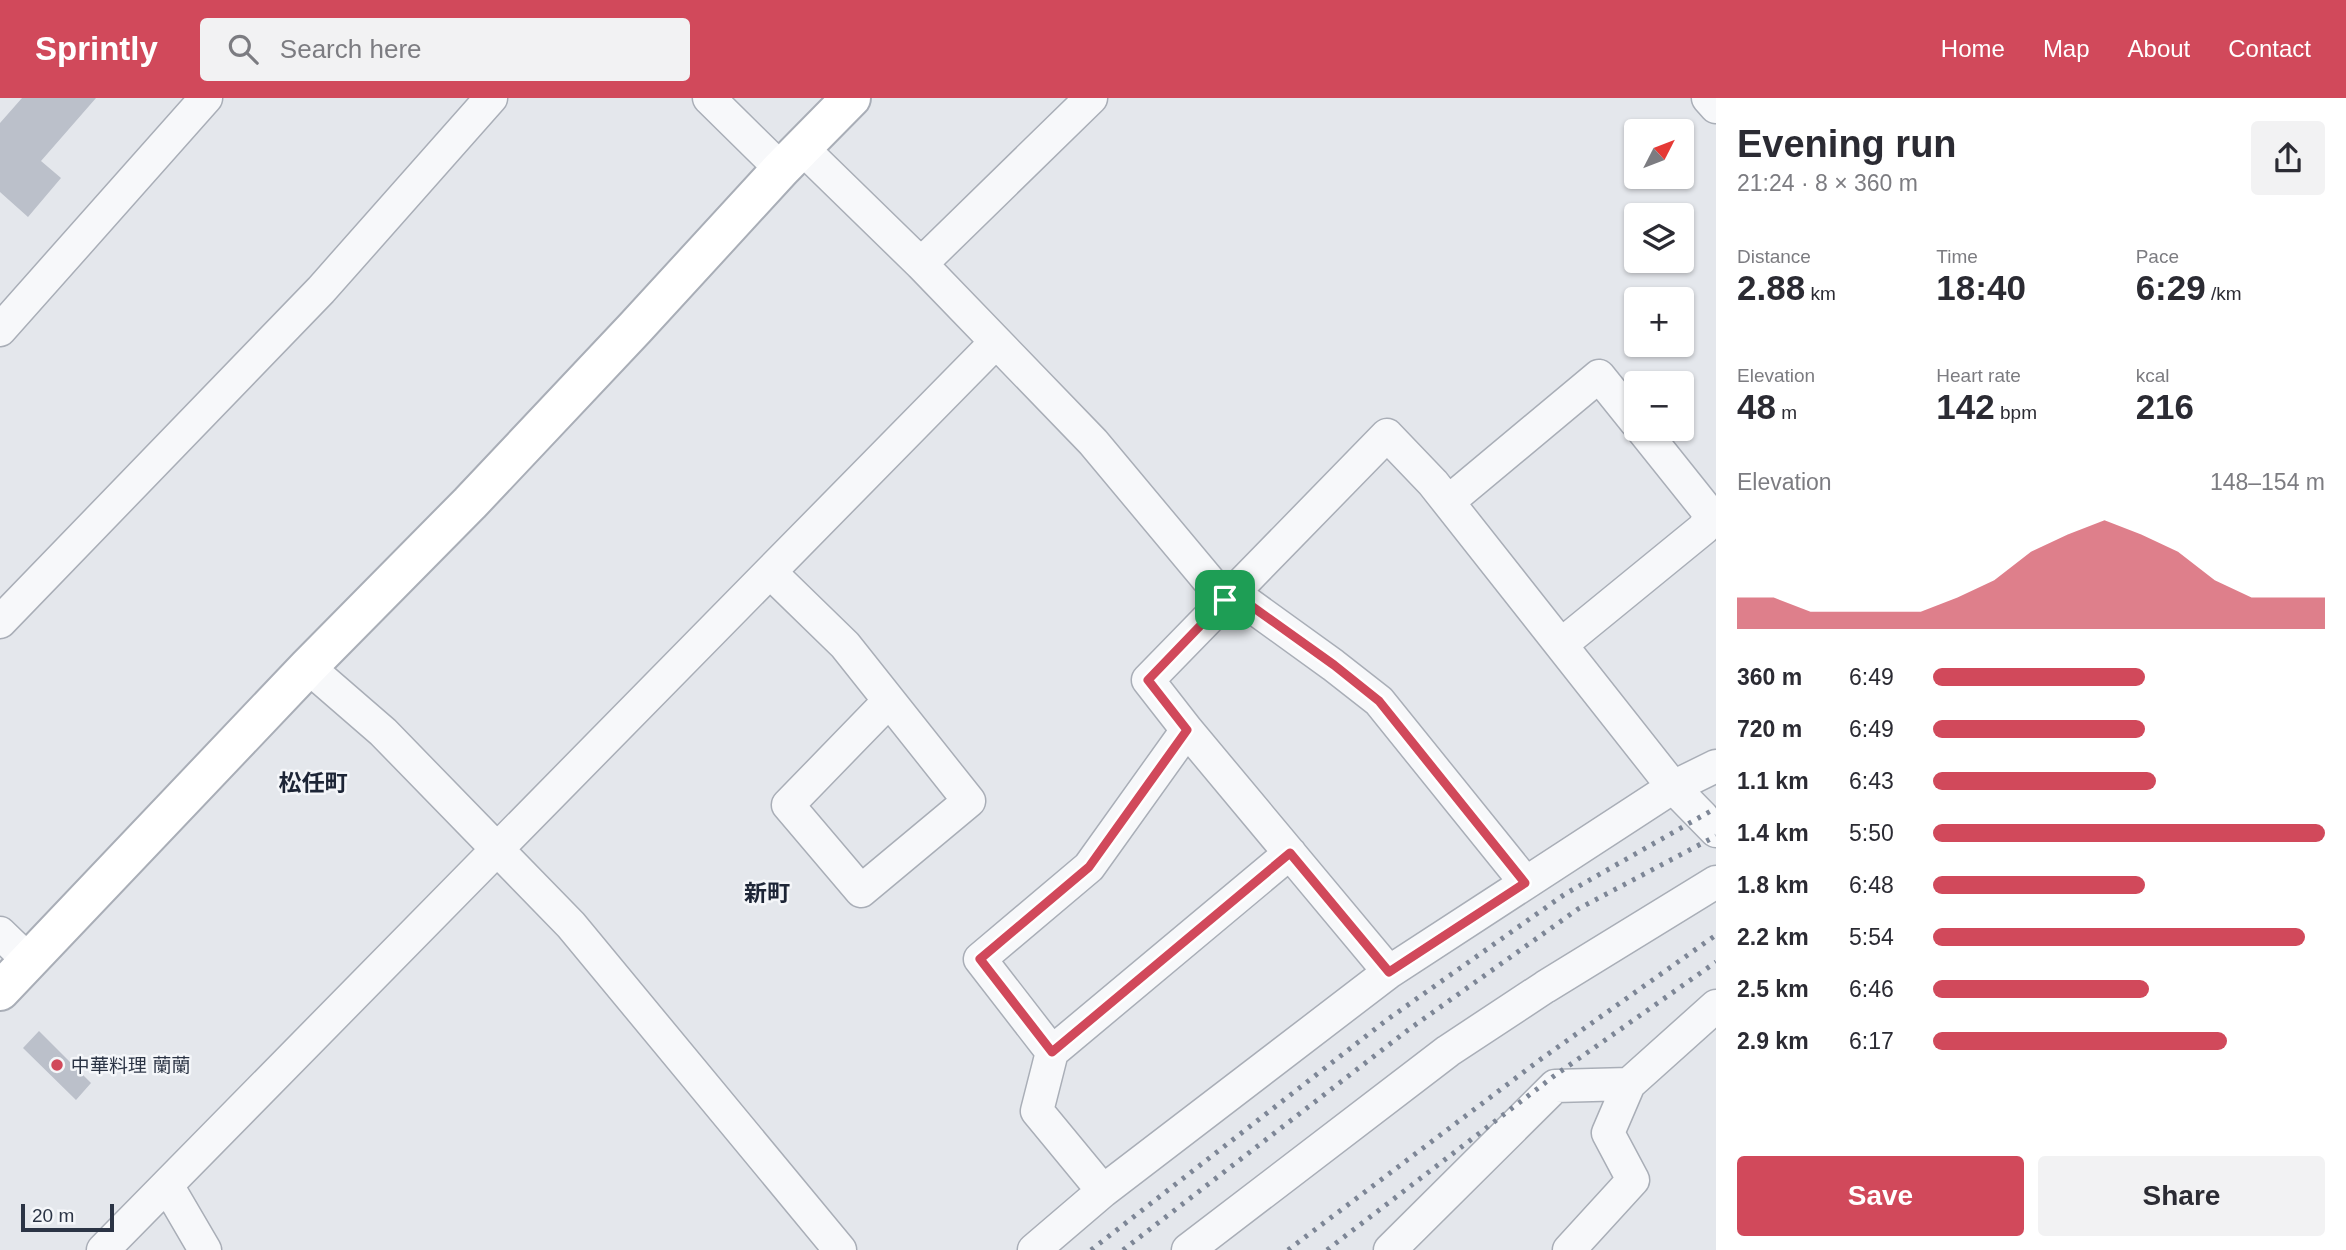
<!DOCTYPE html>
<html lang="en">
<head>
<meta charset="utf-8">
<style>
  :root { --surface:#fff; --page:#f2f2f3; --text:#2b2b33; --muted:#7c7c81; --accent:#d1495b }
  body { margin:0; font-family:Arial,"Noto Sans JP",sans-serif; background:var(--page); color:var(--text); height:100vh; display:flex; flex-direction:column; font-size:26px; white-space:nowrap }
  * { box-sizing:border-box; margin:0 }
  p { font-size:23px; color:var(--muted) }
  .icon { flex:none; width:38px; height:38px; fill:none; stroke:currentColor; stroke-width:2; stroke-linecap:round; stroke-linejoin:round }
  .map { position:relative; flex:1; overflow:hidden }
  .panel { display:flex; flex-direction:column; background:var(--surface); width:630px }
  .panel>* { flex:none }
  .needle { width:46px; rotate:48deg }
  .fabs { position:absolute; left:1624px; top:21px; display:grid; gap:14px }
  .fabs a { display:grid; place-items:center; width:70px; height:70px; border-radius:7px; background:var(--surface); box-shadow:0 2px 5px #0004; font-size:35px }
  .scale { position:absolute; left:21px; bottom:18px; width:93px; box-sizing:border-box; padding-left:7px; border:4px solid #2b3445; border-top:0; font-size:19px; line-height:24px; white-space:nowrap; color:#2b3445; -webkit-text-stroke:5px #f4f6f9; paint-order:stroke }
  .pin { position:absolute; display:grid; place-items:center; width:60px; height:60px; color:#fff; margin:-30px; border-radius:14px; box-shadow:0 4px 10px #0006 }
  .round { display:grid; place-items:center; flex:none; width:74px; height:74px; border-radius:7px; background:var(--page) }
  .headline { display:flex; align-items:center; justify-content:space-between; height:119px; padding:0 21px }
  h1 { font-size:38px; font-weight:600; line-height:52px }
  .metrics { display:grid; grid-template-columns:repeat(3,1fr); gap:10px; height:119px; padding:7px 21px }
  .metrics div { display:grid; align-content:center }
  .metrics b { font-size:35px; font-weight:600 }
  .metrics small { font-size:19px; font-weight:400 }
  .metrics p { font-size:19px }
  .chart { height:196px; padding:14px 21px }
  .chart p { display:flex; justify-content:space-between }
  .chart svg { width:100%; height:126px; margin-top:7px; fill:var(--accent); opacity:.7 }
  .cta { display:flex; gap:14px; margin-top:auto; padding:14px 21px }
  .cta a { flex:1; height:80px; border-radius:7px; background:var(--accent); color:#fff; font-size:28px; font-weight:600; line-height:80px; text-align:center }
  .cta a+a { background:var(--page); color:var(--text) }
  ul { padding:0 21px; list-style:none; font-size:23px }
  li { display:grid; grid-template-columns:112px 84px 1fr; align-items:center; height:52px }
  li i { height:18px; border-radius:9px; background:var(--accent) }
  header { display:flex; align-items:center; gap:42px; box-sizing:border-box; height:98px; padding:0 35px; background:var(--accent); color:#fff }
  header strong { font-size:33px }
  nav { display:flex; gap:38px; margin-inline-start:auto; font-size:24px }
  .search { width:490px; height:63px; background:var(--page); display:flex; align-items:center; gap:18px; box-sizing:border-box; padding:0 24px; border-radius:7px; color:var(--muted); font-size:26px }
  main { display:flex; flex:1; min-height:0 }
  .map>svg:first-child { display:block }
  .building { fill:#bbc0ca }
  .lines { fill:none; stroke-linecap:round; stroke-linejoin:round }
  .street-casing { stroke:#a9aeb7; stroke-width:35 }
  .secondary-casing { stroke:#a9aeb7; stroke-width:42 }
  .street { stroke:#f7f8fa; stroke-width:32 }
  .secondary { stroke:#fff; stroke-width:38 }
  .rail { stroke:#7d8696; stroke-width:5; stroke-dasharray:3.5 7; stroke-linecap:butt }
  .route-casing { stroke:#fff; stroke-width:14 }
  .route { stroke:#d1495b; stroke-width:9 }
  .poi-dot { fill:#d1495b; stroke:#f4f6f9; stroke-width:2.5 }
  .labels { text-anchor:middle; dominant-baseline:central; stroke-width:5; stroke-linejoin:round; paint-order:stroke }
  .poi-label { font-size:19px; fill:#2b3445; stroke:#f4f6f9; text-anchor:start }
  .quarter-label { font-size:23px; font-weight:bold; fill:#1d2536; stroke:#f4f6f9 }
</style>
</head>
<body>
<header>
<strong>Sprintly</strong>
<div class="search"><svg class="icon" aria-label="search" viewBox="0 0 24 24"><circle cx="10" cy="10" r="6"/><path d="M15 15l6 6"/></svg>Search here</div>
<nav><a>Home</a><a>Map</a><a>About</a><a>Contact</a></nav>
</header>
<main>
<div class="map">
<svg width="1716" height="1152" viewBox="0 0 1716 1152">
  <rect width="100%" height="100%" fill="#e4e7ec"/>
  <path class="building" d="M 22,0 L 96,0 L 41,63 L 61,80 L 28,119 L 0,94 L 0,25 Z
    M 39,933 L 91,985 L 76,1002 L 23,950 Z"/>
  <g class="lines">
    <defs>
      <path id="street" d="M 709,0 L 781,71
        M 1708,0 L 1716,9
        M 801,49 L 921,166 L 1093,344 L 1225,502 L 1243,502 L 1333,567 L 1379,603 L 1525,784
        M 921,166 L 1091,0
        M 0,232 L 206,0
        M 1448,404 L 1599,278 L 1636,324
        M 770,474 L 845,547 L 969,703 L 861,793 L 788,707 L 888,604
        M 0,524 L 321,192 L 491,0
        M 1562,546 L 1704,430 L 1710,416 L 1642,331
        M 308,569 L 383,634 L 571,827 L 840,1152
        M 1187,632 L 1389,874
        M 1716,668 L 1673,689 L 1389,874 L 1103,1093 L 1037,1013 L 1052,954 L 980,861 L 1089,769 L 1187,632 L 1148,582 L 1387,337 L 1433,385 L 1673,689 L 1716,733
        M 0,835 L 29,863
        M 1052,954 L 1290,755
        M 167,1087 L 205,1152
        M 103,1152 L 996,244
        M 1034,1152 L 1103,1093
        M 1188,1152 L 1448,953 L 1545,889 L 1716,784
        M 1390,1152 L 1555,988 L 1629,986 L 1716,908
        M 1569,1152 L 1633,1082 L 1608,1035 L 1629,986"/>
      <path id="secondary" d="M 0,893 L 308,569 L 470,405 L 635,230 L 781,71 L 851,0"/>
    </defs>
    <use href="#street" class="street-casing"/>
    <use href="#secondary" class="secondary-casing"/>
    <use href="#street" class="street"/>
    <use href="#secondary" class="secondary"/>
    <path class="rail" d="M 1091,1152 L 1388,921 L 1565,796 L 1716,710
      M 1123,1152 L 1408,932 L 1578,811 L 1716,738
      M 1288,1152 L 1541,961 L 1716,837
      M 1327,1152 L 1554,978 L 1716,864"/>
  </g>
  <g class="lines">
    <defs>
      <path id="route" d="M 1225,502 L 1243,502 L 1334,567 L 1379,603 L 1525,785 L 1389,874 L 1290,755 L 1052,954 L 980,861 L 1089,769 L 1187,632 L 1148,582 Z"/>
    </defs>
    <use href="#route" class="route-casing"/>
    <use href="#route" class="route"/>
  </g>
  <circle class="poi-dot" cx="57" cy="967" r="7"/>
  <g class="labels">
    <g class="poi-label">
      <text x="71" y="967">中華料理 蘭蘭</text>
    </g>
    <g class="quarter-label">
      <text x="313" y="685">松任町</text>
      <text x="767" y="795">新町</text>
    </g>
  </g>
</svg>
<div class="fabs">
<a><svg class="needle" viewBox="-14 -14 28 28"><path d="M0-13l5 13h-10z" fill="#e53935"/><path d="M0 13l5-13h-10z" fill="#7c7c81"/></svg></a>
<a><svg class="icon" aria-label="layers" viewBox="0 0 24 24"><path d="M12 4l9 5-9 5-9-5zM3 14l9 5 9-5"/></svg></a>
<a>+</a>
<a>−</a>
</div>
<div class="scale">20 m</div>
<div class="pin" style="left:1225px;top:502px;background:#1e9e55"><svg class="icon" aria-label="arrive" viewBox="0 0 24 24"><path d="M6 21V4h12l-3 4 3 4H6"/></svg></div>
</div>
<section class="panel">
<div class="headline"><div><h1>Evening run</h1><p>21:24 · 8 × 360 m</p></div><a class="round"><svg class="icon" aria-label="share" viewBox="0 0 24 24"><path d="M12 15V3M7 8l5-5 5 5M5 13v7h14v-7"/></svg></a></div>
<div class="metrics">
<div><p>Distance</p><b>2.88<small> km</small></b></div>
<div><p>Time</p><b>18:40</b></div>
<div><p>Pace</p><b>6:29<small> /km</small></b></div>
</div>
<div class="metrics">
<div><p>Elevation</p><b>48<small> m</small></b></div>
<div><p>Heart rate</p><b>142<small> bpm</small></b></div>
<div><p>kcal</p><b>216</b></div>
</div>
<div class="chart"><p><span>Elevation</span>148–154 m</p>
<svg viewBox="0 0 160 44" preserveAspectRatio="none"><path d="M0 44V33L10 33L20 38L30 38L40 38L50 38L60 33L70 27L80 17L90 11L100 6L110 11L120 17L130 27L140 33L150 33L160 33V44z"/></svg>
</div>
<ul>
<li><b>360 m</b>6:49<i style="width:54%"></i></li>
<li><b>720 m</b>6:49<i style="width:54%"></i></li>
<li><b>1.1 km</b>6:43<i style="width:57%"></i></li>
<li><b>1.4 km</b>5:50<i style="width:100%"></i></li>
<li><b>1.8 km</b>6:48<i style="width:54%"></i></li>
<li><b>2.2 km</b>5:54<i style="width:95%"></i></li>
<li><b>2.5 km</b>6:46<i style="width:55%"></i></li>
<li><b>2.9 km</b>6:17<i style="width:75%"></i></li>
</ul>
<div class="cta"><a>Save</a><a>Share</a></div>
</section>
</main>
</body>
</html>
